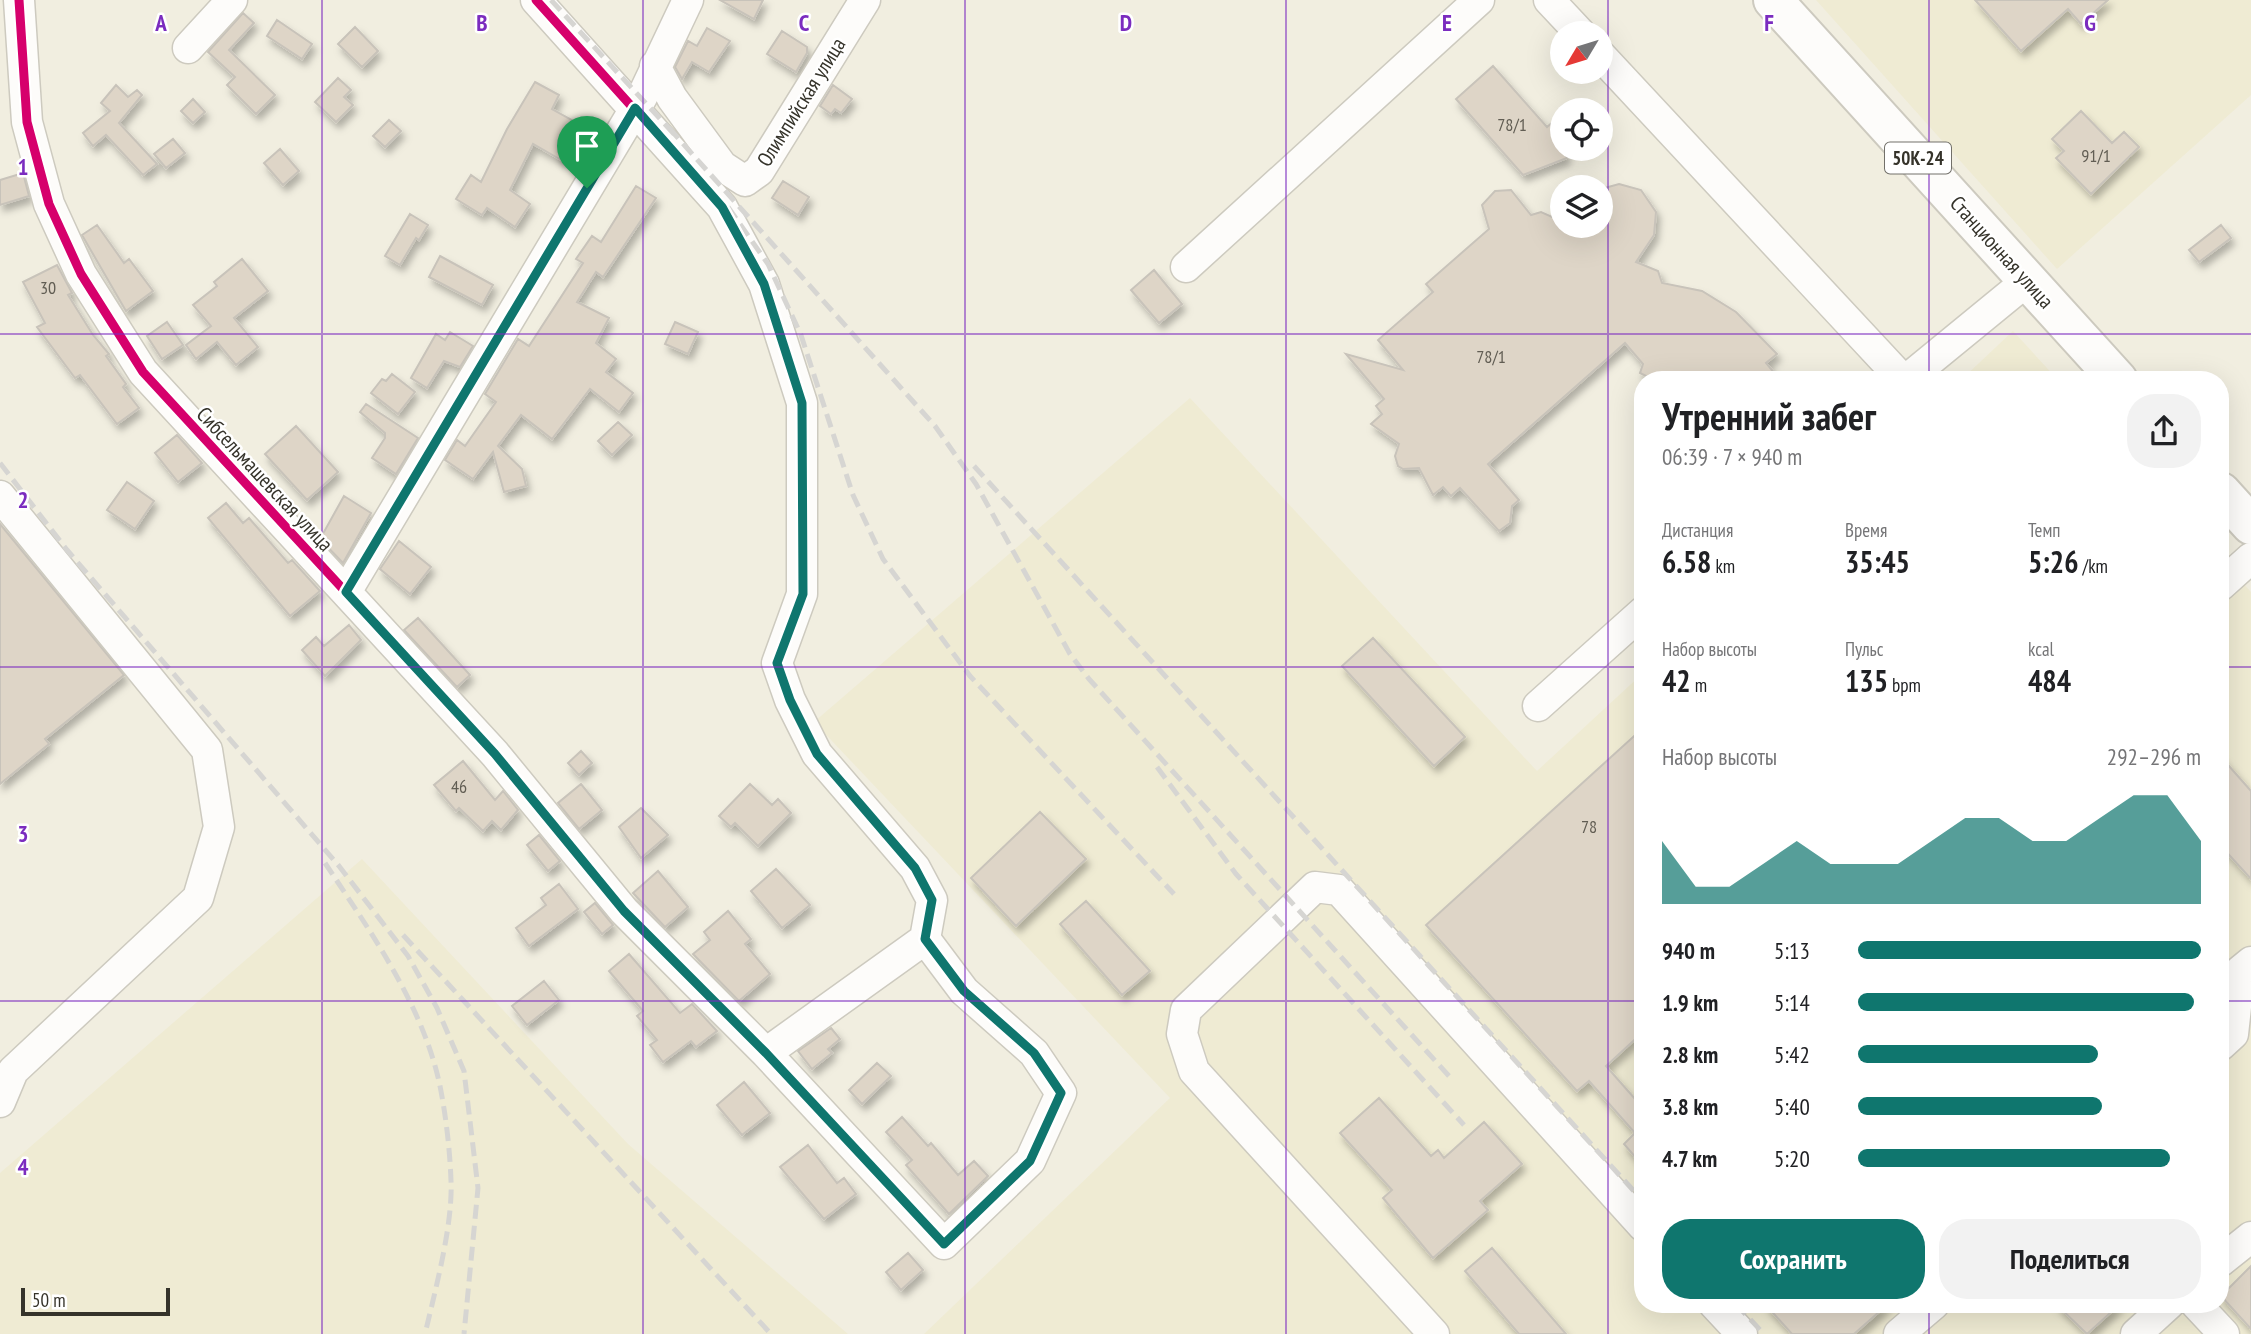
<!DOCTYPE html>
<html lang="ru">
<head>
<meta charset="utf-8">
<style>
  :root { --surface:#fff; --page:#f2f2f2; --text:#202124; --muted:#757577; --accent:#0f766e }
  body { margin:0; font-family:"PT Sans Narrow",sans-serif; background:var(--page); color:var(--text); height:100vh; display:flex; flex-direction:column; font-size:26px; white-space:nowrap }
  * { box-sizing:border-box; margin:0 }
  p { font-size:23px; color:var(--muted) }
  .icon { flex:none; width:38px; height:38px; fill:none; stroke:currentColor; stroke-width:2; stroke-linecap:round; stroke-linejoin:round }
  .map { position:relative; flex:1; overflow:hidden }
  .drawer { position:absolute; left:1634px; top:371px; width:595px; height:942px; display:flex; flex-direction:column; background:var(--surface); border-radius:28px; box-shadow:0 7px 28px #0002 }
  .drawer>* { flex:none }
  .needle { width:46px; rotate:232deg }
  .controls { position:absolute; left:1550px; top:21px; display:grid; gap:14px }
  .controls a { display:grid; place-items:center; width:63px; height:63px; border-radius:50%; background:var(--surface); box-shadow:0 7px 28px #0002; font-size:35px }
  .scale { position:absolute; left:21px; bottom:18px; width:149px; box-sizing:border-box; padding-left:7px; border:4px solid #35332a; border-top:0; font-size:19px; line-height:24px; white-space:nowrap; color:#35332a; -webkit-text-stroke:5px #fff; paint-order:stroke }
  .pin { position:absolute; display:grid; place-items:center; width:60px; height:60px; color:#fff; margin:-72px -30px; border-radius:50% 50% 50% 0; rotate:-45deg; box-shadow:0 0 7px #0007 }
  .pin .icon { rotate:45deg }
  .round { display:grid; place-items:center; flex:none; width:74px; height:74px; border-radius:28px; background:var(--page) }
  .summary { display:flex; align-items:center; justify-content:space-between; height:119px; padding:0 28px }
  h1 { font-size:38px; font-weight:800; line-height:52px }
  .stats { display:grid; grid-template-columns:repeat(3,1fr); gap:10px; height:119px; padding:7px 28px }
  .stats div { display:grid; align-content:center }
  .stats b { font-size:30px; font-weight:800 }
  .stats small { font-size:19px; font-weight:400 }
  .stats p { font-size:19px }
  .chart { height:196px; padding:14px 28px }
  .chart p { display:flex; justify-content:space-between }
  .chart svg { width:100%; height:126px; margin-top:7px; fill:var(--accent); opacity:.7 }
  .primary-button { display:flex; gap:14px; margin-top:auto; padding:14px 28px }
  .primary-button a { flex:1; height:80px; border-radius:28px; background:var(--accent); color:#fff; font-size:28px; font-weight:800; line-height:80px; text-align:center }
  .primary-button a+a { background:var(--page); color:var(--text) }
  ul { padding:0 28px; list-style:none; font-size:23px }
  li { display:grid; grid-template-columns:112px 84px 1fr; align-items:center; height:52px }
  li i { height:18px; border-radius:9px; background:var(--accent) }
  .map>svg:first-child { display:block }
  .built { fill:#efebd3 }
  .building { fill:#ded5c7; stroke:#c8c3ba; stroke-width:2; filter:url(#shadow) }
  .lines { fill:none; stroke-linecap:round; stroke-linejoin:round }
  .minor-casing { stroke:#cdcabf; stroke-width:33 }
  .major-casing { stroke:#cdcabf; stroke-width:42 }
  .minor { stroke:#fdfcfa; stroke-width:30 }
  .major { stroke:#fdfcfa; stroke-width:38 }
  .rail { stroke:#d6d5d2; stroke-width:5; stroke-dasharray:14 7; stroke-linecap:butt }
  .cycleway-casing { stroke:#fff; stroke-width:13 }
  .cycleway { stroke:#d6006c; stroke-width:9 }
  .route-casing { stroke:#fff; stroke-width:14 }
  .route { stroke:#0f766e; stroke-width:9 }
  .grid { fill:none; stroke:#7b2cbf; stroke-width:2; stroke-opacity:0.55 }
  .labels { text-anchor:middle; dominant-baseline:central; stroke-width:5; stroke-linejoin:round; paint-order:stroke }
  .number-label { font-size:18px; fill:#615d53 }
  .shield { fill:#fff; stroke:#72706a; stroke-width:2 }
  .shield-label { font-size:19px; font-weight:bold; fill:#35332a }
  .street-label { font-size:21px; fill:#35332a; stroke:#fff }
  .grid-label { font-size:23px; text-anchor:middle; font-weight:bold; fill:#7b2cbf; stroke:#fff; stroke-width:5; stroke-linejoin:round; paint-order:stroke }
</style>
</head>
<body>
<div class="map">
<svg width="2251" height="1334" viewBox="0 0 2251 1334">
  <defs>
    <filter id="shadow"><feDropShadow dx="3.5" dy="6" stdDeviation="3.5" flood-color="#0004"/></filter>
  </defs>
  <rect width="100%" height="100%" fill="#f1eee0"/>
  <path class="built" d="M 1816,0 L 2251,0 L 2251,95 L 2057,269 Z
    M 2013,331 L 2058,380 L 1961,380 Z
    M 1190,398 L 1537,771 L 1643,673 L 1643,1304 L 2221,1304 L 2221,559 L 2251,592 L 2251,1334 L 924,1334 L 1170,1098 L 814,722 Z
    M 362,859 L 628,1144 L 848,1334 L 0,1334 L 0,1173 Z"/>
  <path class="building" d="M 720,0 L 763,0 L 754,19 Z
    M 1975,0 L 2108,0 L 2081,24 L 2068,9 L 2021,51 Z
    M 243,13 L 254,23 L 229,50 L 275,95 L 256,114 L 227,85 L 235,77 L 208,52 Z
    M 277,20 L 312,44 L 302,59 L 267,36 Z
    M 355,27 L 378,51 L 362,67 L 338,44 Z
    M 707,28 L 730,41 L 709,72 L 692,62 L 682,79 L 675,67 L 688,41 L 697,46 Z
    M 782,31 L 807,47 L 807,53 L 796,72 L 767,54 Z
    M 1493,66 L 1547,127 L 1554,121 L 1567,158 L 1523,175 L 1456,99 Z
    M 338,78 L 351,90 L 344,97 L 353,105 L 336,122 L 315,102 Z
    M 535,82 L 559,95 L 552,109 L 586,128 L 574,151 L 570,149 L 563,161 L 533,144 L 510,190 L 530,204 L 515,227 L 487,208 L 482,215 L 456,199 L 471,175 L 481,182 L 507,129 Z
    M 116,85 L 128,97 L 137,90 L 142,95 L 119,123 L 157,164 L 143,175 L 106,135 L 93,146 L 83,133 L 110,111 L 101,103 Z
    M 833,85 L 852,99 L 841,113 L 835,109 L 831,114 L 820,106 Z
    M 193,99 L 205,112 L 193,123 L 181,111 Z
    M 2081,111 L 2112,143 L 2124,132 L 2139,147 L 2091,194 L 2056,158 L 2064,151 L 2052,139 Z
    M 389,120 L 401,131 L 385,147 L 373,136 Z
    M 173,139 L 185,153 L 166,168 L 154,154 Z
    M 280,149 L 299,171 L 283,185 L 264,163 Z
    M 23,173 L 29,196 L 0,205 L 0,180 Z
    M 783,181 L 809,197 L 798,215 L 772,198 Z
    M 1619,184 L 1641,190 L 1656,212 L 1654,235 L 1636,262 L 1658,271 L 1662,283 L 1702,291 L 1736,312 L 1777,354 L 1766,363 L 1780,380 L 1654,380 L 1640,373 L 1643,364 L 1625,343 L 1488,464 L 1519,500 L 1512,506 L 1510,523 L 1499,531 L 1460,488 L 1451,496 L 1443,487 L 1433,495 L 1419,468 L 1403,469 L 1398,466 L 1395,456 L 1399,444 L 1371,424 L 1382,414 L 1376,406 L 1384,399 L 1346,354 L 1403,370 L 1378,340 L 1433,292 L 1426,284 L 1489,229 L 1482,205 L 1495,191 L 1511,190 L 1531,215 L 1541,212 L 1552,217 L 1563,212 L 1563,226 L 1601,226 L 1601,189 Z
    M 636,186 L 656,198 L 603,277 L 596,272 L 577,302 L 609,318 L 596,343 L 616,359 L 606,372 L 633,393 L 619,412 L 590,389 L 552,439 L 521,415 L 498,446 L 522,469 L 526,486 L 504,492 L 493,452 L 473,479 L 445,460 L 457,440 L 465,446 L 496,402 L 485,394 L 518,339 L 529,346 L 583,263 L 576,259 L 592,236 L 601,242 Z
    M 410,214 L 428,225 L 419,240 L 416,238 L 400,265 L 385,256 Z
    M 97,225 L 124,263 L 129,259 L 153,291 L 126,311 L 82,235 Z
    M 2221,225 L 2231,238 L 2199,262 L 2189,250 Z
    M 440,256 L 493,285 L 482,305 L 429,277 Z
    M 242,259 L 268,291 L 234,318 L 258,347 L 236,365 L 217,342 L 196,359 L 186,345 L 211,326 L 193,305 L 217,286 L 214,282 Z
    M 57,265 L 72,293 L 68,295 L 93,335 L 109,354 L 106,356 L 126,384 L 123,387 L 139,408 L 117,424 L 80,375 L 75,378 L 37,327 L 45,323 L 23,282 Z
    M 1154,270 L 1182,304 L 1159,323 L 1131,290 Z
    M 167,322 L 183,345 L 162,359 L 147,336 Z
    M 675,322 L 698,332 L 688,354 L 665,344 Z
    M 450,332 L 473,346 L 460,367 L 444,361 L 427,388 L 411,378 L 436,334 L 445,340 Z
    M 392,374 L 415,392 L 398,414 L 371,393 L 382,379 L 386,381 Z
    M 366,404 L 418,438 L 396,474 L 372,458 L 385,438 L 385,433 L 360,412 Z
    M 618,422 L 632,435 L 612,455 L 598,441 Z
    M 296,426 L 338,472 L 307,500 L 265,454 Z
    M 177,435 L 202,463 L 178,482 L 155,453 Z
    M 127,482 L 154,501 L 135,529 L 107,510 Z
    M 344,496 L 371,513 L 343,563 L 320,539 Z
    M 226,503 L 243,523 L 249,518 L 288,563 L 292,560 L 320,591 L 290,616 L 208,518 Z
    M 0,524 L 124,675 L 45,739 L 49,744 L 0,784 Z
    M 399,541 L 431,567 L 410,594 L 380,569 Z
    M 418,618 L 470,675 L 457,687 L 404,630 Z
    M 349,625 L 361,640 L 325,676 L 302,650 L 316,637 L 324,646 Z
    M 1373,638 L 1465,737 L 1434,766 L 1342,666 Z
    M 1643,728 L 1643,1032 L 1606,1066 L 1643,1108 L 1643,1166 L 1624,1144 L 1635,1133 L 1589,1081 L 1577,1091 L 1426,925 Z
    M 581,751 L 592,763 L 579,775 L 568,763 Z
    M 2221,757 L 2251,791 L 2251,879 L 2221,846 Z
    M 463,761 L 495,800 L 503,791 L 518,810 L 501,830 L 492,821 L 483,831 L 459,808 L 456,811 L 434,785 Z
    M 581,784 L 602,810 L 579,829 L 558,803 Z
    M 750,784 L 772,805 L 778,799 L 791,813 L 758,846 L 735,823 L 731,827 L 719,816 Z
    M 641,808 L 668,835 L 641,858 L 619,827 Z
    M 1040,812 L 1086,859 L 1016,926 L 971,878 Z
    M 539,835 L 560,861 L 548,871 L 527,845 Z
    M 776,869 L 810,905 L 782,928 L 751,891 Z
    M 658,871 L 688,907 L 665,927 L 633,893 Z
    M 559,884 L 578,909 L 529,946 L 516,928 L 546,905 L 541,898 Z
    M 1086,901 L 1150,971 L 1122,995 L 1060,924 Z
    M 595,903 L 613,925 L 602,934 L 584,912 Z
    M 728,911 L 751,939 L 745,944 L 770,974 L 739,1001 L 693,954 L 710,940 L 704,932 Z
    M 629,954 L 680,1013 L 692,1004 L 717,1031 L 696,1047 L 691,1041 L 663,1062 L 650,1045 L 657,1040 L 637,1016 L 643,1011 L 609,971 Z
    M 544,981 L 559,1000 L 527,1025 L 512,1006 Z
    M 831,1028 L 840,1039 L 828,1049 L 832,1053 L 812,1069 L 798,1051 Z
    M 877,1063 L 891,1076 L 862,1104 L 849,1090 Z
    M 744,1082 L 770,1113 L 742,1135 L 717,1105 Z
    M 1379,1098 L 1431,1156 L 1438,1150 L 1444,1158 L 1484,1122 L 1522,1164 L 1480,1201 L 1488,1210 L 1433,1258 L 1383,1198 L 1392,1190 L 1340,1133 Z
    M 902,1117 L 928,1146 L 931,1143 L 958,1175 L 974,1161 L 988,1176 L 949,1214 L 906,1165 L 912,1160 L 886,1132 Z
    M 808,1145 L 837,1183 L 844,1178 L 856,1194 L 824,1219 L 780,1167 Z
    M 1492,1248 L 1566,1334 L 1519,1334 L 1465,1271 Z
    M 908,1253 L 923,1270 L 901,1290 L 886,1272 Z
    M 2251,1266 L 2251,1329 L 2221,1296 Z
    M 1765,1304 L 1888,1304 L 1854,1334 L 1792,1334 Z
    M 2056,1304 L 2120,1304 L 2087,1334 Z"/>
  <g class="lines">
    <defs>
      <path id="minor" d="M 19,0 L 27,122 L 49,204 L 81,274 L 143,372 L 495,754 L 624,911 L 766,1053 L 944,1244 L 1030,1161 L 1061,1093 L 1034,1053 L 964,991 L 925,939 L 932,900 L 915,868 L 817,754 L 790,700 L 777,663 L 802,594 L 802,403 L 764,284 L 722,207 L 536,0
        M 1549,0 L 1580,33
        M 188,48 L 232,0
        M 1601,56 L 1903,380
        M 655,66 L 672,98 L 722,166 L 745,181 L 759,171 L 865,0
        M 1186,267 L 1479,0
        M 1906,380 L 2028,280
        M 0,496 L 207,750 L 219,827 L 198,898 L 13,1071 L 0,1102
        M 2221,585 L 2251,558
        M 346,592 L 642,97 L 688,0
        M 1538,706 L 1643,612
        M 2221,1045 L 2233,1034 L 2240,971 L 2251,962
        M 766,1053 L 925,939
        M 2221,1261 L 2251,1237
        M 1714,1304 L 1742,1334
        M 2196,1304 L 2224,1334
        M 1434,1334 L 1194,1071 L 1182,1034 L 1186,1010 L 1315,887 L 1339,890 L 1643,1226
        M 1899,1334 L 1934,1304
        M 2136,1334 L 2169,1304"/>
      <path id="major" d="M 1773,0 L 2118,380
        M 2221,492 L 2251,525"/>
    </defs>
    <use href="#minor" class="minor-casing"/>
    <use href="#major" class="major-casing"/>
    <use href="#minor" class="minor"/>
    <use href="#major" class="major"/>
    <path class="rail" d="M 551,0 L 674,134
      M 669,128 L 935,426 L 976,484 L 1070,654 L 1089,679 L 1449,1076
      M 728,207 L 768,264 L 801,335 L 853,495 L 883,559 L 970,676 L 1174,894
      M 0,463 L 67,550 L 339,866 L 408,956 L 437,1008 L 464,1071 L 478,1188 L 464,1334
      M 974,466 L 1643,1201
      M 1157,767 L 1236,874 L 1464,1125
      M 325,863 C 370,931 423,1005 440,1086 C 446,1116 450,1151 451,1181 C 453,1225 435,1291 425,1334
      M 403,935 L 771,1334
      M 1736,1304 L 1764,1334"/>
    <defs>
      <path id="cycleway" d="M 19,0 L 27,122 L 49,204 L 81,274 L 143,372 L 495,754 L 624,911 L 766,1053 L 944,1244 L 1030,1161 L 1061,1093 L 1034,1053 L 964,991 L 925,939 L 932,900 L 915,868 L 817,754 L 790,700 L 777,663 L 802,594 L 802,403 L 764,284 L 722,207 L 536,0"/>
    </defs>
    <use href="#cycleway" class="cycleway-casing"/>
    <use href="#cycleway" class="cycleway"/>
  </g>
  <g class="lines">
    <defs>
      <path id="route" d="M 635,108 L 722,207 L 764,284 L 802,403 L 803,594 L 777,663 L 790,700 L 817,754 L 915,868 L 932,900 L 925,939 L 964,991 L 1034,1053 L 1061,1093 L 1030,1161 L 944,1244 L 766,1053 L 624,911 L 495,754 L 346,592 Z"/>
    </defs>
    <use href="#route" class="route-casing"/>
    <use href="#route" class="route"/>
  </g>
  <path class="grid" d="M 322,0 L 322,1334M 643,0 L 643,1334M 965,0 L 965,1334M 1286,0 L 1286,1334M 1608,0 L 1608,1334M 1929,0 L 1929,380M 0,334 L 2251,334M 0,667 L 1643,667M 2221,667 L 2251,667M 0,1001 L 1643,1001M 2221,1001 L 2251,1001M 1929,1304 L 1929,1334"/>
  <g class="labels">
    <g class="number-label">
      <text x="1512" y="124">78/1</text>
      <text x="2096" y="155">91/1</text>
      <text x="48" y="287">30</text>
      <text x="1491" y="356">78/1</text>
      <text x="459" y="786">46</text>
      <text x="1589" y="826">78</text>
    </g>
    <rect class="shield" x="1885" y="142.5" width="66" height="31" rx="5"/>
    <g class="shield-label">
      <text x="1918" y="158">50К-24</text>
    </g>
    <g class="street-label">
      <text transform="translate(801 102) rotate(-58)">Олимпийская улица</text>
      <text transform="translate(2002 252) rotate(48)">Станционная улица</text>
      <text transform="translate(265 479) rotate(47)">Сибсельмашевская улица</text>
    </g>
  </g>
  <g class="grid-label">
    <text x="161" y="31">A</text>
    <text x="482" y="31">B</text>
    <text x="804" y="31">C</text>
    <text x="1126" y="31">D</text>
    <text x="1447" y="31">E</text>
    <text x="1769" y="31">F</text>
    <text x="2090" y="31">G</text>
    <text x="23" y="175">1</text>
    <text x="23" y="508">2</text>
    <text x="23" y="842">3</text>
    <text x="23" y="1175">4</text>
  </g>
</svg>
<div class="controls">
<a><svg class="needle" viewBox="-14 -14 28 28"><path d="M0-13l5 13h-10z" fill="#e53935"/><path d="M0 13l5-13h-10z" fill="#757577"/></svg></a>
<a><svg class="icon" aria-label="locate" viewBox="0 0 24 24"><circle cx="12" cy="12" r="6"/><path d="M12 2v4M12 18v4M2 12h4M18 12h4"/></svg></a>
<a><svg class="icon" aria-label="layers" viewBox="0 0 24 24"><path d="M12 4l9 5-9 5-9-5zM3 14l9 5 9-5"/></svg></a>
</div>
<div class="scale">50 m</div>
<div class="pin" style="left:587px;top:188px;background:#1e9e55"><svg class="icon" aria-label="arrive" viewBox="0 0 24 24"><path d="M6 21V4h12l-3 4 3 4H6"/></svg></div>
<section class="drawer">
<div class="summary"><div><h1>Утренний забег</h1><p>06:39 · 7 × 940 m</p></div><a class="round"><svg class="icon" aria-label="share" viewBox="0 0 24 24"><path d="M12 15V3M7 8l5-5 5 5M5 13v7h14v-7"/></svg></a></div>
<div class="stats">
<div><p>Дистанция</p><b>6.58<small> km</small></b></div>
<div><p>Время</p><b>35:45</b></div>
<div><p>Темп</p><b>5:26<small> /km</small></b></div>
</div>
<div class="stats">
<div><p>Набор высоты</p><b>42<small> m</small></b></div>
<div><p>Пульс</p><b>135<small> bpm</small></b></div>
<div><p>kcal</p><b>484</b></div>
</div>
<div class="chart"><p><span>Набор высоты</span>292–296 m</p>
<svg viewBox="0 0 160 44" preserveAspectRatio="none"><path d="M0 44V22L10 38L20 38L30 30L40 22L50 30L60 30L70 30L80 22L90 14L100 14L110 22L120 22L130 14L140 6L150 6L160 22V44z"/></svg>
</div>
<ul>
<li><b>940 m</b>5:13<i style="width:100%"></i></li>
<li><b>1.9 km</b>5:14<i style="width:98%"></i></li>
<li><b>2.8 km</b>5:42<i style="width:70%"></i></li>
<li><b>3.8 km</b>5:40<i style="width:71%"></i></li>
<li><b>4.7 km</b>5:20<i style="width:91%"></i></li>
</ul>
<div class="primary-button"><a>Сохранить</a><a>Поделиться</a></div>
</section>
</div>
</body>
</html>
